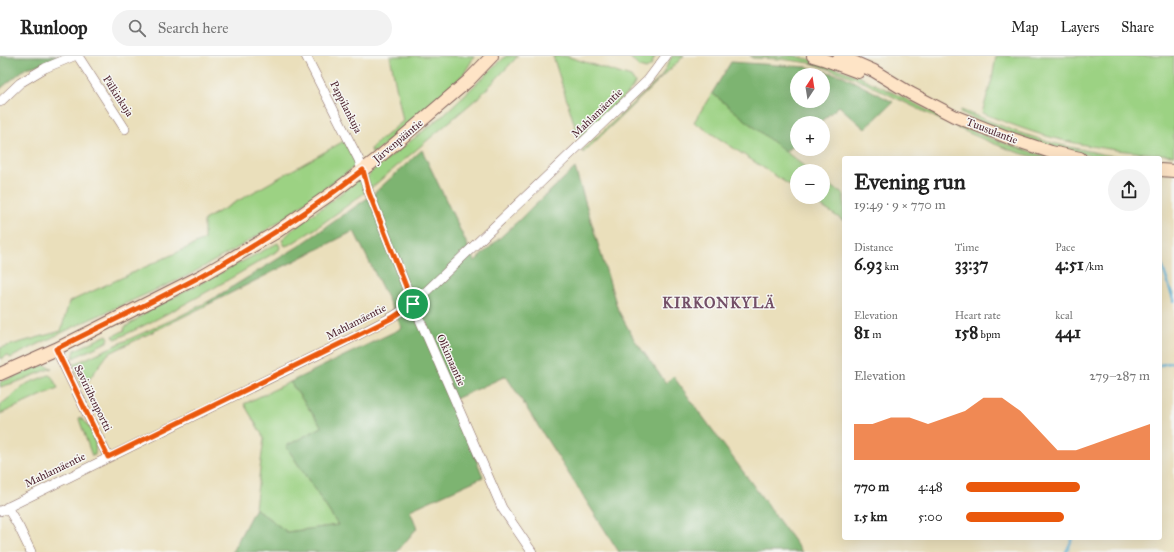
<!DOCTYPE html>
<html lang="en">
<head>
<meta charset="utf-8">
<style>
  :root { --surface:#fff; --page:#f2f2f2; --text:#222; --muted:#767676; --line:#e0e0e0; --accent:#ea580c }
  body { margin:0; font-family:"IM FELL Great Primer",serif; background:var(--page); color:var(--text); height:100vh; display:flex; flex-direction:column; font-size:15px; white-space:nowrap }
  * { box-sizing:border-box; margin:0 }
  p { font-size:13px; color:var(--muted) }
  .icon { flex:none; width:22px; height:22px; fill:none; stroke:currentColor; stroke-width:2; stroke-linecap:round; stroke-linejoin:round }
  .map { position:relative; flex:1; overflow:hidden }
  .drawer { position:absolute; left:842px; top:100px; width:320px; height:384px; display:flex; flex-direction:column; background:var(--surface); border-radius:4px; box-shadow:0 4px 16px #0002 }
  .drawer>* { flex:none }
  .needle { width:26px; rotate:12deg }
  .fabs { position:absolute; left:790px; top:12px; display:grid; gap:8px }
  .fabs a { display:grid; place-items:center; width:40px; height:40px; border-radius:50%; background:var(--surface); box-shadow:0 4px 16px #0002; font-size:20px }
  .pin { position:absolute; display:grid; place-items:center; width:34px; height:34px; color:#fff; margin:-17px; border:2px solid #fff; border-radius:50%; box-shadow:0 1px 4px #0007 }
  .round { display:grid; place-items:center; flex:none; width:42px; height:42px; border-radius:21px; background:var(--page) }
  .summary { display:flex; align-items:center; justify-content:space-between; height:68px; padding:0 12px }
  h1 { font-size:22px; font-weight:800; line-height:30px }
  .figures { display:grid; grid-template-columns:repeat(3,1fr); gap:6px; height:68px; padding:4px 12px }
  .figures div { display:grid; align-content:center }
  .figures b { font-size:17px; font-weight:800 }
  .figures small { font-size:11px; font-weight:400 }
  .figures p { font-size:11px }
  .chart { height:112px; padding:8px 12px }
  .chart p { display:flex; justify-content:space-between }
  .chart svg { width:100%; height:72px; margin-top:4px; fill:var(--accent); opacity:.7 }
  ul { padding:0 12px; list-style:none; font-size:13px }
  li { display:grid; grid-template-columns:64px 48px 1fr; align-items:center; height:30px }
  li i { height:10px; border-radius:5px; background:var(--accent) }
  header { display:flex; align-items:center; gap:24px; box-sizing:border-box; height:56px; padding:0 20px; background:var(--surface); border-bottom:1px solid var(--line) }
  header strong { font-size:19px }
  nav { display:flex; gap:22px; margin-inline-start:auto; font-size:14px }
  .search { width:280px; height:36px; background:var(--page); display:flex; align-items:center; gap:10px; box-sizing:border-box; padding:0 14px; border-radius:22px; color:var(--muted); font-size:15px }
  .map>svg:first-child { display:block }
  .green { fill:#9cd283; stroke:#737857 }
  .forest { fill:#7db471; stroke:#646a4e; fill-rule:evenodd }
  .lines { fill:none; stroke-linecap:round; stroke-linejoin:round }
  .stream { stroke:#5cb1d8; stroke-width:2.5 }
  .street-casing { stroke:#82625d; stroke-width:10 }
  .secondary-casing { stroke:#82625d; stroke-width:14 }
  .street { stroke:#fff; stroke-width:9 }
  .secondary { stroke:#fee4c6; stroke-width:12 }
  .route-casing { stroke:#fff; stroke-width:8 }
  .route { stroke:#ea580c; stroke-width:5 }
  .labels { text-anchor:middle; dominant-baseline:central; stroke-width:3; stroke-linejoin:round; paint-order:stroke }
  .street-label { font-size:11px; fill:#4a1f2b; stroke:#f6f6f2 }
  .district-label { font-size:15px; font-weight:bold; letter-spacing:1px; fill:#734f67; stroke:#f6f6f2 }
</style>
</head>
<body>
<header>
<strong>Runloop</strong>
<div class="search"><svg class="icon" aria-label="search" viewBox="0 0 24 24"><circle cx="10" cy="10" r="6"/><path d="M15 15l6 6"/></svg>Search here</div>
<nav><a>Map</a><a>Layers</a><a>Share</a></nav>
</header>
<div class="map">
<svg width="1174" height="496" viewBox="0 0 1174 496">
  <rect width="100%" height="100%" fill="#f6f6f2"/>
  <filter id="ink" filterUnits="userSpaceOnUse"><feTurbulence type="fractalNoise" baseFrequency=".025" numOctaves="2"/><feDisplacementMap in="SourceGraphic" scale="8" xChannelSelector="R" yChannelSelector="G"/><feConvolveMatrix kernelMatrix="1 2 1 2 8 2 1 2 1" color-interpolation-filters="sRGB"/></filter>
  <filter id="wash" filterUnits="userSpaceOnUse"><feTurbulence type="fractalNoise" baseFrequency=".012" numOctaves="4" result="noise"/><feDisplacementMap in="SourceGraphic" scale="16" xChannelSelector="R" yChannelSelector="G"/><feGaussianBlur stdDeviation="0.9" result="paint"/><feColorMatrix in="noise" values="0 0 0 0 0 0 0 0 0 0 0 0 0 0 0 0 0 1.4 0 .05"/><feComposite in="paint" operator="in"/></filter>
  <g filter="url(#wash)">
    <rect width="100%" height="100%" fill="#eadfbb"/>
    <path class="green" d="M 390,0 L 474,0 C 466,18 453,30 439,43 C 419,62 397,79 375,96 L 372,97 L 371,93 L 373,90 L 403,65 Z
      M 506,0 L 518,0 L 481,39 L 371,132 L 367,122 L 372,115 L 440,62 Z
      M 553,0 L 566,0 L 631,21 L 635,27 L 631,34 L 579,83 Z
      M 629,0 L 655,0 L 651,10 L 646,13 L 639,11 Z
      M 672,0 L 684,0 L 583,97 L 582,95 L 661,21 Z
      M 750,0 L 794,0 L 812,4 L 856,19 L 908,44 L 944,63 L 944,64 L 941,64 L 855,22 L 811,7 L 781,3 L 752,2 Z
      M 996,0 L 1174,0 L 1174,99 C 1137,97 1099,93 1062,84 C 1035,78 1008,67 982,57 L 992,23 Z
      M 712,37 L 810,115 L 797,115 L 797,134 L 694,66 Z
      M 961,54 L 1017,76 L 1052,87 L 1106,99 L 1128,102 C 1120,102 1112,103 1104,102 C 1057,94 1003,78 960,56 Z
      M 957,70 L 961,70 L 1003,87 L 1051,102 C 1020,102 985,83 957,72 Z
      M 344,85 L 355,106 L 354,111 L 273,170 L 239,191 L 187,220 L 84,266 L 10,302 L 8,299 L 0,303 L 0,292 L 61,275 L 69,246 L 204,184 L 204,164 Z
      M 358,124 L 361,124 L 366,136 L 363,138 L 315,173 L 291,188 L 285,190 L 282,184 L 295,171 L 330,146 Z
      M 823,124 L 844,139 L 844,165 L 807,141 L 823,141 Z
      M 278,187 L 280,191 L 279,194 C 225,226 172,257 116,283 L 114,282 L 113,280 L 125,274 L 124,272 L 150,254 L 176,240 Z
      M 209,245 L 209,248 L 108,298 L 85,329 L 82,330 L 74,308 L 176,262 Z
      M 107,279 L 109,282 L 107,286 L 73,302 L 75,294 Z
      M 44,309 L 52,312 L 17,326 L 0,331 L 0,326 C 15,322 29,313 44,309 Z
      M 49,319 L 52,321 L 58,332 L 0,358 L 0,349 L 28,327 Z
      M 290,326 L 322,371 L 286,390 L 338,469 L 287,476 L 255,452 L 264,382 L 244,348 Z
      M 80,361 C 92,371 97,383 95,399 L 92,400 L 79,363 Z"/>
    <path class="forest" d="M 0,0 L 72,0 L 26,12 L 0,33 Z
      M 731,6 L 807,11 L 843,20 L 893,46 L 865,73 L 839,50 L 819,67 L 797,67 L 797,86 L 785,96 L 712,37 ZM 797,19 L 823,19 L 823,45 L 797,45 Z
      M 422,94 L 475,205 L 575,112 L 618,254 L 634,283 L 666,327 L 673,320 L 802,496 L 619,496 L 506,320 L 453,344 L 483,421 L 410,454 L 417,472 L 397,496 L 232,496 L 255,452 L 287,476 L 338,469 L 286,390 L 322,371 L 290,326 L 402,272 L 354,175 L 209,248 L 209,245 L 299,190 L 372,139 Z"/>
    <g class="lines">
      <path class="stream" d="M 1160,203 L 1174,245
        M 1160,309 L 1174,306
        M 1066,496 L 1073,482"/>
    </g>
  </g>
  <g filter="url(#ink)">
    <g class="lines">
      <defs>
        <path id="street" d="M 78,0 L 125,73
          M 306,0 L 359,104 L 365,126 L 413,248 L 502,452 L 532,496
          M 0,46 L 20,27 L 45,12 L 74,0
          M 56,293 L 108,401
          M 7,451 L 19,471 L 31,496
          M 0,455 L 356,280 L 392,261 L 413,248 L 648,24 L 666,0"/>
        <path id="secondary" d="M 813,0 L 823,3 L 858,16
          M 840,0 L 874,15 L 910,37 L 954,60 L 1012,83 L 1051,96 L 1080,102
          M 1160,114 L 1174,115
          M 0,318 L 56,293 L 203,219 L 275,177 L 335,135 L 377,103 L 468,25 L 492,0"/>
      </defs>
      <use href="#street" class="street-casing"/>
      <use href="#secondary" class="secondary-casing"/>
      <use href="#street" class="street"/>
      <use href="#secondary" class="secondary"/>
    </g>
  </g>
  <g class="lines" filter="url(#ink)">
    <defs>
      <path id="route" d="M 363,114 L 369,137 L 413,248 L 392,262 L 356,280 L 108,401 L 56,293 C 105,268 155,245 203,219 C 259,188 313,153 363,114 Z"/>
    </defs>
    <use href="#route" class="route-casing"/>
    <use href="#route" class="route"/>
  </g>
  <g class="labels">
    <g class="street-label">
      <text transform="translate(118 40) rotate(57)">Pälkinkuja</text>
      <text transform="translate(346 51) rotate(63)">Pappilankuja</text>
      <text transform="translate(597 57) rotate(-44)">Mahlamäentie</text>
      <text transform="translate(992 75) rotate(21)">Tuusulantie</text>
      <text transform="translate(398 85) rotate(-40)">Järvenpääntie</text>
      <text transform="translate(356 266) rotate(-27)">Mahlamäentie</text>
      <text transform="translate(451 304) rotate(66)">Olkimaantie</text>
      <text transform="translate(93 342) rotate(64)">Saviriihenportti</text>
      <text transform="translate(55 414) rotate(-26)">Mahlamäentie</text>
    </g>
    <g class="district-label">
      <text x="719" y="247">KIRKONKYLÄ</text>
    </g>
  </g>
</svg>
<div class="fabs">
<a><svg class="needle" viewBox="-14 -14 28 28"><path d="M0-13l5 13h-10z" fill="#e53935"/><path d="M0 13l5-13h-10z" fill="#767676"/></svg></a>
<a>+</a>
<a>−</a>
</div>
<div class="pin" style="left:413px;top:248px;background:#1e9e55"><svg class="icon" aria-label="arrive" viewBox="0 0 24 24"><path d="M6 21V4h12l-3 4 3 4H6"/></svg></div>
<section class="drawer">
<div class="summary"><div><h1>Evening run</h1><p>19:49 · 9 × 770 m</p></div><a class="round"><svg class="icon" aria-label="share" viewBox="0 0 24 24"><path d="M12 15V3M7 8l5-5 5 5M5 13v7h14v-7"/></svg></a></div>
<div class="figures">
<div><p>Distance</p><b>6.93<small> km</small></b></div>
<div><p>Time</p><b>33:37</b></div>
<div><p>Pace</p><b>4:51<small> /km</small></b></div>
</div>
<div class="figures">
<div><p>Elevation</p><b>81<small> m</small></b></div>
<div><p>Heart rate</p><b>158<small> bpm</small></b></div>
<div><p>kcal</p><b>441</b></div>
</div>
<div class="chart"><p><span>Elevation</span>279–287 m</p>
<svg viewBox="0 0 160 44" preserveAspectRatio="none"><path d="M0 44V22L10 22L20 18L30 18L40 22L50 18L60 14L70 6L80 6L90 14L100 26L110 38L120 38L130 34L140 30L150 26L160 22V44z"/></svg>
</div>
<ul>
<li><b>770 m</b>4:48<i style="width:62%"></i></li>
<li><b>1.5 km</b>5:00<i style="width:53%"></i></li>
</ul>
</section>
</div>
</body>
</html>
